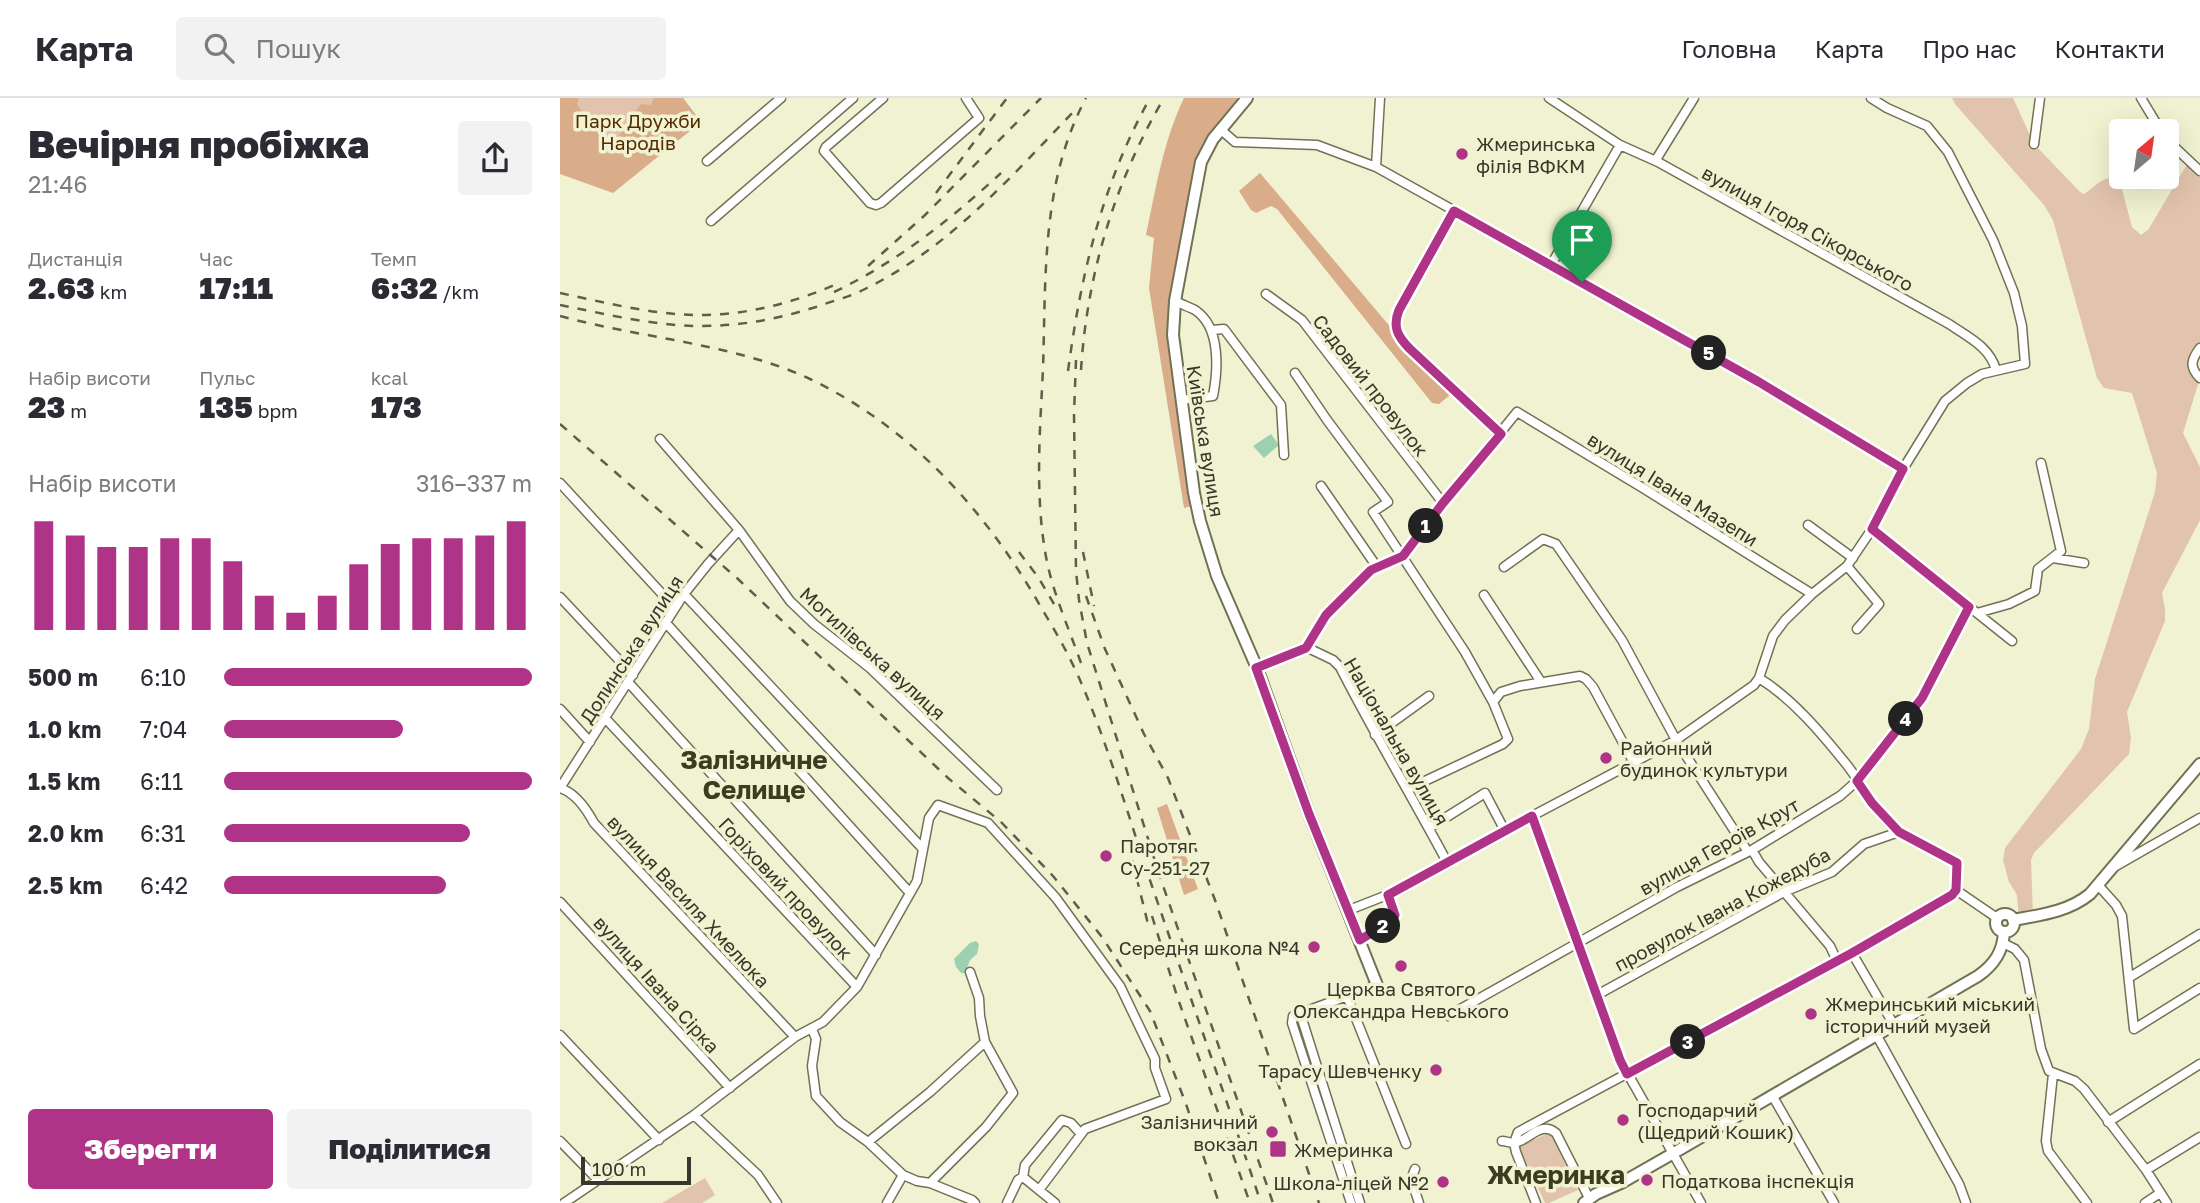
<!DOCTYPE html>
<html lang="uk">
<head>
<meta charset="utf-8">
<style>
  :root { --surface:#fff; --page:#f2f2f3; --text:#2b2b33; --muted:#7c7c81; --line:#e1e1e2; --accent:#af3487 }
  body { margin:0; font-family:"Golos Text",sans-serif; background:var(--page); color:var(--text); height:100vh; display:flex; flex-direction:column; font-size:26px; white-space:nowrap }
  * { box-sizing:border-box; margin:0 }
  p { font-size:23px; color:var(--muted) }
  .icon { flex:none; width:38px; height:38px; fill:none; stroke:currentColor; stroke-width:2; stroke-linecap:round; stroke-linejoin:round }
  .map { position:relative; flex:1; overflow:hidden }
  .drawer { display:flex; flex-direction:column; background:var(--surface); width:560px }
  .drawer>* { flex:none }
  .needle { width:46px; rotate:29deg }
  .tools { position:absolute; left:1549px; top:21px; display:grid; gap:14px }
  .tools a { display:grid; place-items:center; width:70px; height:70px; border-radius:7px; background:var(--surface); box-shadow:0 7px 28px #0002; font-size:35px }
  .scale { position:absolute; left:21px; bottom:18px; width:110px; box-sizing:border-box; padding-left:7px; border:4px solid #37372a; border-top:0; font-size:19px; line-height:24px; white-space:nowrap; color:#37372a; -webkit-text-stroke:5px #f1f2d1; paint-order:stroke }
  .pin { position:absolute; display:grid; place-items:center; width:60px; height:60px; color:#fff; margin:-72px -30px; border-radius:50% 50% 50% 0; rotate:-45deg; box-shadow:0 0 7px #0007 }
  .pin .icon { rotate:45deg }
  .km { position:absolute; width:35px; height:35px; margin:-18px; border-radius:50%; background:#222; color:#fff; font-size:19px; line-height:35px; text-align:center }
  .round { display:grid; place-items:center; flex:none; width:74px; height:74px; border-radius:7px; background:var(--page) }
  .headline { display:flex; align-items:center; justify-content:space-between; height:119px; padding:0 28px }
  h1 { font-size:38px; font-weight:800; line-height:52px }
  .stats { display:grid; grid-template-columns:repeat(3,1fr); gap:10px; height:119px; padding:7px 28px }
  .stats div { display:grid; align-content:center }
  .stats b { font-size:30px; font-weight:800 }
  .stats small { font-size:19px; font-weight:400 }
  .stats p { font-size:19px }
  .chart { height:196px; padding:14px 28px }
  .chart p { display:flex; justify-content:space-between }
  .chart svg { width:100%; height:126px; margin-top:7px; stroke:var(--accent); stroke-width:6 }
  .action { display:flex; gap:14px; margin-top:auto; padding:14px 28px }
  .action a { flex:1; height:80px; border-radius:7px; background:var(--accent); color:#fff; font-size:28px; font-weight:800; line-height:80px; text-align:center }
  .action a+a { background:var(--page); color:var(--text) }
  ul { padding:0 28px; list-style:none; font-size:23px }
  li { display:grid; grid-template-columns:112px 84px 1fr; align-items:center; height:52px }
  li i { height:18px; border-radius:9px; background:var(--accent) }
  header { display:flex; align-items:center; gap:42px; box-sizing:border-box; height:98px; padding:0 35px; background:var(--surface); border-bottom:2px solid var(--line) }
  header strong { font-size:33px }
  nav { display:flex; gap:38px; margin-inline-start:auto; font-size:24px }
  .search { width:490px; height:63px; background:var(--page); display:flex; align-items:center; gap:18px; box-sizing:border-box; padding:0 24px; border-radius:7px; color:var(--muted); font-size:26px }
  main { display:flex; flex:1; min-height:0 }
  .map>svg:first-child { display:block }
  .green { fill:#e2c3ad }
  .forest { fill:#d9ac8a }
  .water { fill:#9bd0b1 }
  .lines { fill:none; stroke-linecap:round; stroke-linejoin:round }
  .minor-casing { stroke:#717255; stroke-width:11 }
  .tertiary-casing { stroke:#717255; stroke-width:14 }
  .minor { stroke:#fff; stroke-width:8 }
  .tertiary { stroke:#fff; stroke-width:10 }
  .rail { stroke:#5e5e4d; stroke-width:2.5; stroke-dasharray:9 9; stroke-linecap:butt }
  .route-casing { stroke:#fff; stroke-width:14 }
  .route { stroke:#af3487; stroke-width:9 }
  .poi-dot { fill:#af3487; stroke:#f1f2d1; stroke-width:2.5 }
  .labels { text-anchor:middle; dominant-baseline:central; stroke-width:7; stroke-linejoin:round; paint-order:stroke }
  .park-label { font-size:19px; fill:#542b00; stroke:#f1f2d1 }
  .poi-label { font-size:19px; fill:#37372a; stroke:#f1f2d1; text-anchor:start }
  .street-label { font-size:19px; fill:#37372a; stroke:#f1f2d1 }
  .district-label { font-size:26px; font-weight:bold; fill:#3c3c21; stroke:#f1f2d1 }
</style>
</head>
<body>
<header>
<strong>Карта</strong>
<div class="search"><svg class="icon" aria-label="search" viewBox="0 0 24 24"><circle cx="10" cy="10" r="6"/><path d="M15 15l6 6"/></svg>Пошук</div>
<nav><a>Головна</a><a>Карта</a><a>Про нас</a><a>Контакти</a></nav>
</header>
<main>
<section class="drawer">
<div class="headline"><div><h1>Вечірня пробіжка</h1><p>21:46</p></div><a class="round"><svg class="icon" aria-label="share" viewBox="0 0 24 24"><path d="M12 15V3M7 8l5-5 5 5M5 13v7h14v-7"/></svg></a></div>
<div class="stats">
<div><p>Дистанція</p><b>2.63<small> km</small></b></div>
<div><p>Час</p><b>17:11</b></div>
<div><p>Темп</p><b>6:32<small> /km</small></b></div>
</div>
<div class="stats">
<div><p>Набір висоти</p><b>23<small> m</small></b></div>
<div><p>Пульс</p><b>135<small> bpm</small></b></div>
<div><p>kcal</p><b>173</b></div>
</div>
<div class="chart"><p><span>Набір висоти</span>316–337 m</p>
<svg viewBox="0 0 160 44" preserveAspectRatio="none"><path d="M5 44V6M15 44V11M25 44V15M35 44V15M45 44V12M55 44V12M65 44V20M75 44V32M85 44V38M95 44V32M105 44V21M115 44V14M125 44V12M135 44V12M145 44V11M155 44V6"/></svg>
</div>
<ul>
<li><b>500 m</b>6:10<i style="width:100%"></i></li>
<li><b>1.0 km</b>7:04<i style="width:58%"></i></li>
<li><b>1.5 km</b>6:11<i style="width:100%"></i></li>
<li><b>2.0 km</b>6:31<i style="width:80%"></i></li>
<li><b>2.5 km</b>6:42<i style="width:72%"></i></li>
</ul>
<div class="action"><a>Зберегти</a><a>Поділитися</a></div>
</section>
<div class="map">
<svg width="1640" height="1105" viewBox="0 0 1640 1105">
  <rect width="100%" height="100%" fill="#f1f2d1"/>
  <path class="green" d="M 0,0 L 123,0 L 141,24 L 79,73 Z
    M 1392,0 L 1453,0 L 1474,46 L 1520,94 L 1524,96 C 1536,89 1545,73 1560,84 L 1572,129 L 1581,137 L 1588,132 L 1629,63 L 1640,73 L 1640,250 L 1633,261 L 1640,280 L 1623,335 L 1640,369 L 1640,422 L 1602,495 L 1605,511 L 1605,523 L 1567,614 L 1571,640 L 1569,656 L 1474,755 L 1471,762 L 1473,818 L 1459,821 L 1457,797 L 1449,784 L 1443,762 L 1445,750 L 1521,651 L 1529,631 L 1535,581 L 1595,394 L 1597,375 L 1572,295 L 1544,290 L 1537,280 L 1493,122 L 1484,107 L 1395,6 Z
    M 990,1034 L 1018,1092 L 989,1105 L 985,1105 L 959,1049 Z
    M 145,1080 L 155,1097 L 142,1105 L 102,1105 Z"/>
  <path class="forest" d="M 0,0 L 19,0 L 17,6 L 25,20 L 55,43 L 81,6 L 91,7 L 94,0 L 123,0 L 141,24 L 53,95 L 0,76 Z
    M 624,0 L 687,0 L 646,52 L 613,217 L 636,407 L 624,410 L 589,190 L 594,140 L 586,137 C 596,90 603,44 624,0 Z
    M 700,75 L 844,245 L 895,293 L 879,306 L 872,305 L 717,111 L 711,108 L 696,115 L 691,112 L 679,93 Z
    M 607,706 L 638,791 L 624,797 L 597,710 Z"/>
  <path class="water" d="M 711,336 L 719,347 L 704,360 L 693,348 Z
    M 416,843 L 419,846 L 417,856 L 410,862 L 405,875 L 401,875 L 396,869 L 394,861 L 410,845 Z"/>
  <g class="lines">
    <defs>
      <path id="minor" d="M 323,0 L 266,49 L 264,53 L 310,105 L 316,107 L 321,105 L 419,20 L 406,0
        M 989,0 L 1060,47
        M 1134,0 L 1097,60 L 1098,64 L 1389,226 C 1408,239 1430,249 1436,272
        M 1581,0 L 1601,33
        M 660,31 L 675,44 L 757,47 L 816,69 L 1140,250 L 1343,371
        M 1606,41 L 1640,73
        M 1474,46 L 1480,0
        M 147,63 L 221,0
        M 816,69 L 820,0
        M 894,113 L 839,212 C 831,229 838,239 850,251 L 941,336
        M 151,123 L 293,0
        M 991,167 L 1060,47 L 1098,64
        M 706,196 L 742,222 L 883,405
        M 615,203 C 621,206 629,209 635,212 C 661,229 658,272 653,298 L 621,302
        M 652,232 L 664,231 L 721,307 L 724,357
        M 1640,250 C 1631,262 1629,269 1640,280
        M 735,275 L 767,322 L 828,404 L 813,414 L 905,554 L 933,604
        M 100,341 L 179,432 L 230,503 L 254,526 L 310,570 L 437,692
        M 0,385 L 115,510
        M 761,388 L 817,469
        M 1248,427 L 1293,460
        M 1312,431 L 1452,543
        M 1493,460 L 1524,465
        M 1287,468 L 1319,506 L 1297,531
        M 944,469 L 983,441 L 996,446 L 1062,542 L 1116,642 L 1188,754
        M 124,496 L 363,751
        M 924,497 L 981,584
        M 0,499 L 73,577
        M 1417,515 L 1449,506 L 1475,493 L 1478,471 L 1501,453 L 1481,365
        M 106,525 L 350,795
        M 746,549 L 773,562 L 780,569 C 814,636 853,700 888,766
        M 697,570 L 746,549 L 766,517 L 807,476 L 815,470 L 843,458 L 883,405 L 957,314 L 1083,390 L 1252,496
        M 68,584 L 316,857
        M 0,611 L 30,644
        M 45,620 L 297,889
        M 815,637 L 869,598
        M 0,690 C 16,695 27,712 34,725 L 235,939
        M 0,690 L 124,496 L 148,466 L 179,432
        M 848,691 L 943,646 L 948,641 L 933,604 L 941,594 L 960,588 L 1020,578 L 1026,581 L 1033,589 L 1074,665
        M 972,718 L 1060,962 L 1141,1105
        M 869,730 L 925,695 L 945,733
        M 1192,752 L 1199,764 L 1270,848 L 1277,863
        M 1556,768 L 1640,720
        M 1538,787 L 1556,807 L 1562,818 L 1574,931 L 1640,890
        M 1396,792 L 1437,820 L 1439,818
        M 0,804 L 170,990
        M 789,812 L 840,792 L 972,718 L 1116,642 L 1194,587 L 1199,580 L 1213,538 L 1225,522 L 1252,496 L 1287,468 L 1312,431 L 1343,371 L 1385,303 L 1407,285 L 1422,276 L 1465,266 L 1462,228 L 1454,195 L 1433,142 L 1388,54 L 1367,28 L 1327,10 L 1311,0
        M 800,842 L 832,822 L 835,817 L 828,797
        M 1443,845 L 1455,851 L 1464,862 L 1481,951 L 1489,973 L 1515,983 L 1524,991 L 1586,1072 L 1607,1105
        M 1292,855 L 1334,927
        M 1570,879 L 1640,836
        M 1037,897 L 1224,794 L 1272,774 L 1304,746 L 1339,734
        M 787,898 L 846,1046
        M 744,914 L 742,921 L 800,1105
        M 888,918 L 1117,789 L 1192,752 L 1280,698 L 1297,683 L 1362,600 L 1409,509
        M 252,931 L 256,941 L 252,968 L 256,998 L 280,1024 L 308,1044 L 343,1077 L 357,1083 L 370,1085 L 412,1102 L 415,1105
        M 0,937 L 99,1042
        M 1317,938 L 1399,1086 L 1406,1105
        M 1493,976 L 1486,1043 L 1488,1053 L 1527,1105
        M 1212,997 L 1274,1105
        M 134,1017 L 198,1077 L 217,1105
        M 1548,1024 L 1640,966
        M 0,1043 L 38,1082
        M 942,1043 C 946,1043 950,1045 954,1045 C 969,1043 980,1022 996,1035 L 1029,1100
        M 308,1044 L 370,994 L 425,944 L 420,918 L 419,900 L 410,874
        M 855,1071 L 851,1081 L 859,1105
        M 1586,1072 L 1640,1039
        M 463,1079 L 495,1105
        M 370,1085 L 426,1029 L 453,995 L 425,944
        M 4,1105 L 134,1017 L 235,939 L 263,924 L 297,889 L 357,783 L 369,720 L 378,707 L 428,725 L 496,800 L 560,888 L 595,961 L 595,970 L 606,1001 L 525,1031 L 479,1092
        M 327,1105 L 343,1077
        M 447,1105 L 458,1082 L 463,1079 L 465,1067 L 502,1022 L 511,1025 L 521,1036
        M 791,1105 L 732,925 L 733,918 L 817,887
        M 976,1105 L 956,1054 L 954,1045 L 958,1034 L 1292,855 L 1388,800 L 1396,792 L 1397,765 C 1379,755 1357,747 1340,735 C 1317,718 1304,689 1287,667 C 1262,636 1233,601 1199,580
        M 1585,1105 L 1600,1095"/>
      <path id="tertiary" d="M 687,0 L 653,41 L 641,64 L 615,203 L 613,237 L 634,395 L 640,423 L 657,478 L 697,570 L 749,716 L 817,887
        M1436 825a9 9 0 1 1 18 0a9 9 0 1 1-18 0Z
        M 1453,822 C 1480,817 1508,814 1530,796 L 1640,666
        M 1024,1105 L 1036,1096 L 1063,1084 L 1112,1056 L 1418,878 C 1434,867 1443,854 1444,834"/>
    </defs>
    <use href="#minor" class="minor-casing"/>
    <use href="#tertiary" class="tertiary-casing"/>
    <use href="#minor" class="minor"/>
    <use href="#tertiary" class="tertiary"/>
    <path class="rail" d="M 376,95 L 447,0
      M 308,168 L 364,118 L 481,0
      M 274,194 C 337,164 390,122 441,75
      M 0,195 C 43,204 89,216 134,217 C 184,218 235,205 281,184
      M 0,207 C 46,216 94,228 141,228 C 181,228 218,221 256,209 C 272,203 290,199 305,191 C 389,150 451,79 514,13
      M 0,218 C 80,240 176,246 250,281 C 352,330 427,414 482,511 C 496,534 509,557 520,582 C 549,649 569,721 593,791 C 629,896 666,1000 701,1105
      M 516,262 L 514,316 L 516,473 L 519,502 L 527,545 L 599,776 L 713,1105
      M 521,272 C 527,176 555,83 604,0
      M 508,273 C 521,176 542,86 590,0
      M 0,326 L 178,481 L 388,680 L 441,724 L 493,778 L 542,839 L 590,913 L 626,1006 L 659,1105
      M 459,454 L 478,479 L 494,506
      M 523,454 L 534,508
      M 526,498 L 545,551 L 584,636 L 608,680 L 655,802 L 759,1105
      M 521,565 C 508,528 491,491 485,453 C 475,393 480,332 483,271 C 486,179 481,84 526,0
      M 568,745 L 589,830
      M 592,818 L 617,898 L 690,1105"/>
  </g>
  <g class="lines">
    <defs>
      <path id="route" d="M 894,113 L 1199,284 L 1343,371 L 1312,431 L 1409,509 L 1362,600 L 1297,683 L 1312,705 L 1339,734 L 1397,765 L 1396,792 L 1392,797 L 1292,855 L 1067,976 L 1060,962 L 972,718 L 828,797 L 835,817 L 832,822 L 800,842 L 749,716 L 696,570 L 746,550 L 766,517 L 811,472 L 843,458 L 883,405 L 941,336 L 850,251 C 838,239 832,229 839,212 Z"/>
    </defs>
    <use href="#route" class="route-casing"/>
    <use href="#route" class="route"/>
  </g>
  <g class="poi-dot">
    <circle cx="902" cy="56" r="7"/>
    <circle cx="1046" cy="660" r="7"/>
    <circle cx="546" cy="758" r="7"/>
    <circle cx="754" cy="849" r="7"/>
    <circle cx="841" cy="868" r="7"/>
    <circle cx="1251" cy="916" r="7"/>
    <circle cx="876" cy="972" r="7"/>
    <circle cx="1063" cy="1022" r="7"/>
    <circle cx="712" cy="1034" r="7"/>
    <rect x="709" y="1042" width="18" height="18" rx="3.5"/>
    <circle cx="1087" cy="1082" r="7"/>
    <circle cx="883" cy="1084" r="7"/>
  </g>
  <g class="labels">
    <g class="park-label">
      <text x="78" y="22">Парк Дружби<tspan x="78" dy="22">Народів</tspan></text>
    </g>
    <g class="poi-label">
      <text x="916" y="45">Жмеринська<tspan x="916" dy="22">філія ВФКМ</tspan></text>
      <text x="1060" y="649">Районний<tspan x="1060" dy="22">будинок культури</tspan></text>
      <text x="560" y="747">Паротяг<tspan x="560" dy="22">Су-251-27</tspan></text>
      <text x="740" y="849" text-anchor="end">Середня школа №4</text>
      <text x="841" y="890" text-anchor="middle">Церква Святого<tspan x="841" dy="22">Олександра Невського</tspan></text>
      <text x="1265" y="905">Жмеринський міський<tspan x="1265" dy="22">історичний музей</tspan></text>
      <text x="862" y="972" text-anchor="end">Тарасу Шевченку</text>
      <text x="1077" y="1011">Господарчий<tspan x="1077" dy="22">(Щедрий Кошик)</tspan></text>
      <text x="698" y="1023" text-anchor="end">Залізничний<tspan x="698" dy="22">вокзал</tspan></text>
      <text x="734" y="1051">Жмеринка</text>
      <text x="1101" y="1082">Податкова інспекція</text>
      <text x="869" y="1084" text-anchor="end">Школа-ліцей №2</text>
    </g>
    <g class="street-label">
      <text transform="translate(1248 130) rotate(29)">вулиця Ігоря Сікорського</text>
      <text transform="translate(811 287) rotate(52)">Садовий провулок</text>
      <text transform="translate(646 343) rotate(81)">Київська вулиця</text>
      <text transform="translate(1113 391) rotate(32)">вулиця Івана Мазепи</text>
      <text transform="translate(71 551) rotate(-57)">Долинська вулиця</text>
      <text transform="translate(313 555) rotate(42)">Могилівська вулиця</text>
      <text transform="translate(837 643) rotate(60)">Національна вулиця</text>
      <text transform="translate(1159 748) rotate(-29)">вулиця Героїв Крут</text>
      <text transform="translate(226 790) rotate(47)">Горіховий провулок</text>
      <text transform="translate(129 803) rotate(47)">вулиця Василя Хмелюка</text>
      <text transform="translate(1162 811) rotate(-28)">провулок Івана Кожедуба</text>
      <text transform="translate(97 886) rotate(48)">вулиця Івана Сірка</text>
    </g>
    <g class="district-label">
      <text x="194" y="661">Залізничне<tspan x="194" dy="30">Селище</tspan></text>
      <text x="996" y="1076">Жмеринка</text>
    </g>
  </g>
</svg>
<div class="tools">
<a><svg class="needle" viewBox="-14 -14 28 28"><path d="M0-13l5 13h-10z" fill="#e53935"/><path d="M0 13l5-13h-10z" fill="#7c7c81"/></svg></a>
</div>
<div class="scale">100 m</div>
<div class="pin" style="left:1022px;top:184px;background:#1e9e55"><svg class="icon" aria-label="arrive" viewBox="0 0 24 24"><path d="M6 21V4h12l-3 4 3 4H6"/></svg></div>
<b class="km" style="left:866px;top:428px">1</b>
<b class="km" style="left:823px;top:828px">2</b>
<b class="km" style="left:1128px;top:944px">3</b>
<b class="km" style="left:1346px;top:621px">4</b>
<b class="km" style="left:1149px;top:255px">5</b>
</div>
</main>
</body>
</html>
